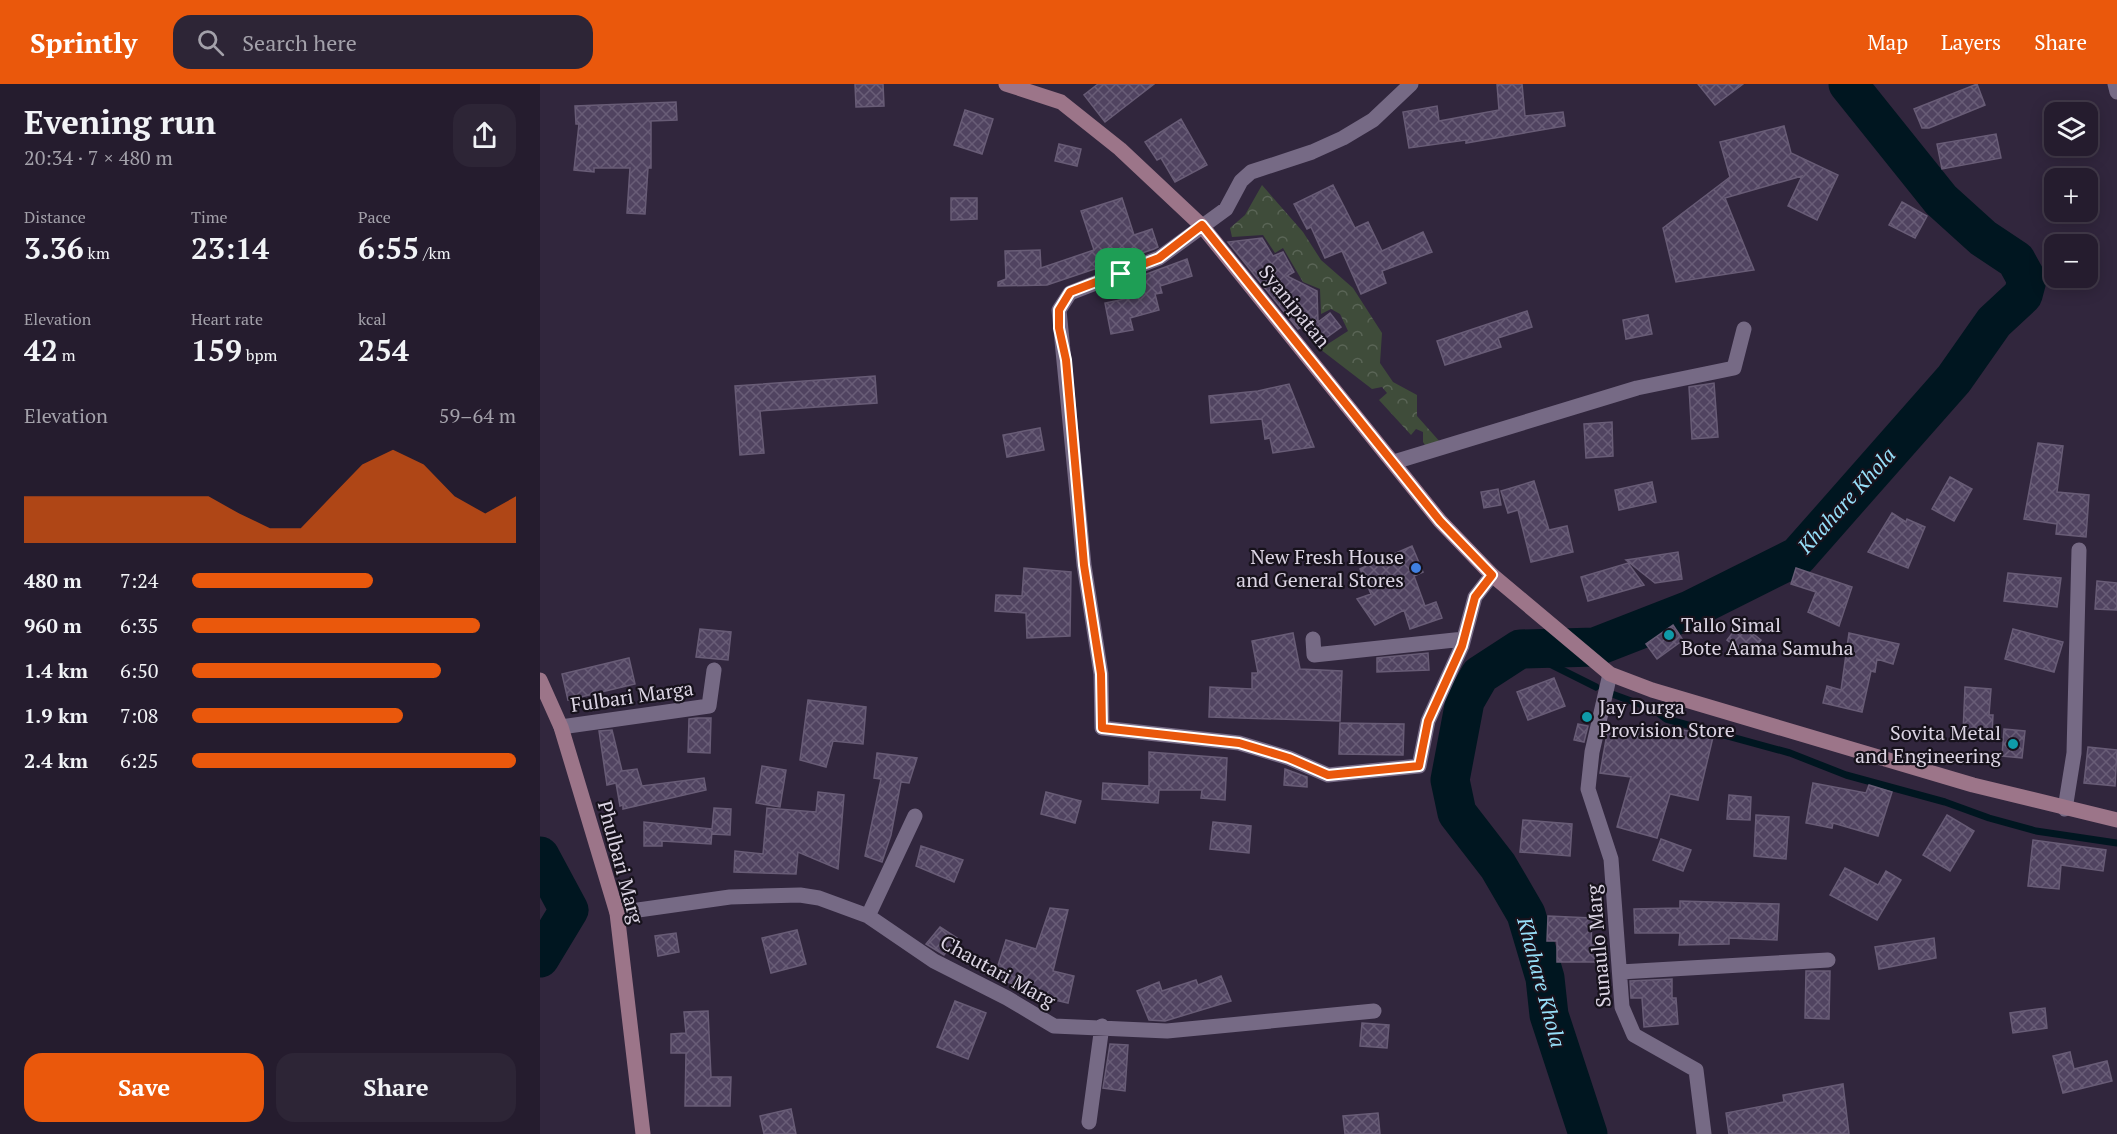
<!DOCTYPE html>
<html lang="en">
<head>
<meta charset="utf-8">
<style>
  :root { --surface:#251c2e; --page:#2d2536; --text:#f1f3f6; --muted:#a3a1aa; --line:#423a4a; --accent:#ea580c }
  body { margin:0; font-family:"PT Serif",serif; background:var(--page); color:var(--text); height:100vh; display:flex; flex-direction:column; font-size:22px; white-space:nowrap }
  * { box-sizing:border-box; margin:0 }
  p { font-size:20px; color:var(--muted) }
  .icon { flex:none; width:33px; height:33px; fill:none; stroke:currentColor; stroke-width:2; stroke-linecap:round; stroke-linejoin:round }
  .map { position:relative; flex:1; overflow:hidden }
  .details { display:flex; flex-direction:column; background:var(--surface); width:540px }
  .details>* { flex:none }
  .controls { position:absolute; left:1504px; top:18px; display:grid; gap:12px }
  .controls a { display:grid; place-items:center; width:54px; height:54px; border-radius:12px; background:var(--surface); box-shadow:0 3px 15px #0003,0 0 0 2px var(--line); font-size:30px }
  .pin { position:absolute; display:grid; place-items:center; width:51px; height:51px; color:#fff; margin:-26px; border-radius:12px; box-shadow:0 3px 9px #0006 }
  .round { display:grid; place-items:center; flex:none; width:63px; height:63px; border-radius:18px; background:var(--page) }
  .overview { display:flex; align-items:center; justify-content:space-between; height:102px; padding:0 24px }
  h1 { font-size:33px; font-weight:700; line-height:45px }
  .stats { display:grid; grid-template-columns:repeat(3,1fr); gap:9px; height:102px; padding:6px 24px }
  .stats div { display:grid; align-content:center }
  .stats b { font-size:30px; font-weight:700 }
  .stats small { font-size:16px; font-weight:400 }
  .stats p { font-size:16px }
  .chart { height:168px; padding:12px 24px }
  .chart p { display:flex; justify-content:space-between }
  .chart svg { width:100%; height:108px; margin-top:6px; fill:var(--accent); opacity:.7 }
  .action { display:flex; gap:12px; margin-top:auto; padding:12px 24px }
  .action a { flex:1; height:69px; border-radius:18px; background:var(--accent); color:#fff; font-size:24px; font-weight:700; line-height:69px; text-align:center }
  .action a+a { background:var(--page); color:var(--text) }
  ul { padding:0 24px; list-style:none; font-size:20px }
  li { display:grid; grid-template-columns:96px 72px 1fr; align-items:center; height:45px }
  li i { height:15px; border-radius:8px; background:var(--accent) }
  header { display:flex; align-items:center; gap:36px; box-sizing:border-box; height:84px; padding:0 30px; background:var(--accent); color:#fff }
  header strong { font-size:28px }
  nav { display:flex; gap:33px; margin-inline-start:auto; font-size:21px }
  .search { width:420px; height:54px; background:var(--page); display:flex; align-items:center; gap:15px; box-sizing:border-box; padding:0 21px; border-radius:18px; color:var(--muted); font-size:22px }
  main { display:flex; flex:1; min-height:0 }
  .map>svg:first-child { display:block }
  .park { fill:url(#park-crowns) }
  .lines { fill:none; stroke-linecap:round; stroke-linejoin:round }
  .stream { stroke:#001620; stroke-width:7 }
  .river { stroke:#001620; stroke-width:39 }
  .building { fill:url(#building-cross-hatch); stroke:#685c76; stroke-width:1.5 }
  .minor { stroke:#766a85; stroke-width:15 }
  .secondary { stroke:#9c7589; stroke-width:15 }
  .route-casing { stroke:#fff; stroke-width:12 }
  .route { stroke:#ea580c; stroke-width:8 }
  .shop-dot { fill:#3f7fe0; stroke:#17121c; stroke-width:2 }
  .culture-dot { fill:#0f9aa8; stroke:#17121c; stroke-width:2 }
  .labels { text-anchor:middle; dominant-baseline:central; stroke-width:4.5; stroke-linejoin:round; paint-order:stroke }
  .street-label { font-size:20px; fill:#dbd4e3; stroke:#17121c }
  .poi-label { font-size:20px; fill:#dbd4e3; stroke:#17121c; text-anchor:end }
  .water-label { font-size:21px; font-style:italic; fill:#97dff9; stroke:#17121c }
</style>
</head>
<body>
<header>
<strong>Sprintly</strong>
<div class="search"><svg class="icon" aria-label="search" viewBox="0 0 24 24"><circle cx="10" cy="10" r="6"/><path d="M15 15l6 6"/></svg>Search here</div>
<nav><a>Map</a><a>Layers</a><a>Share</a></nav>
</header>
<main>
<section class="details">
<div class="overview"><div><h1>Evening run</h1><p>20:34 · 7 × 480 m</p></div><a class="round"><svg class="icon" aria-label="share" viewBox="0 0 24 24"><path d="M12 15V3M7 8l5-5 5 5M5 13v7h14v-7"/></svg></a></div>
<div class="stats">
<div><p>Distance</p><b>3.36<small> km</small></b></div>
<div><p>Time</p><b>23:14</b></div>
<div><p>Pace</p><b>6:55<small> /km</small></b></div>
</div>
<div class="stats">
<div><p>Elevation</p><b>42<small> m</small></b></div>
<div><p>Heart rate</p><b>159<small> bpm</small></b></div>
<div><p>kcal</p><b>254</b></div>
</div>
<div class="chart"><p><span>Elevation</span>59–64 m</p>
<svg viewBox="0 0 160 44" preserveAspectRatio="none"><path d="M0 44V25L10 25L20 25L30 25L40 25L50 25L60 25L70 32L80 38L90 38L100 25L110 12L120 6L130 12L140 25L150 32L160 25V44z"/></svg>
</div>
<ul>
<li><b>480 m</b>7:24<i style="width:56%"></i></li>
<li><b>960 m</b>6:35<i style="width:89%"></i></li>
<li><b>1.4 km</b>6:50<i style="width:77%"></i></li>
<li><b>1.9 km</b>7:08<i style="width:65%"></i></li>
<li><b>2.4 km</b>6:25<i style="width:100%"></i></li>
</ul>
<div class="action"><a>Save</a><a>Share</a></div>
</section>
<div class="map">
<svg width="1577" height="1050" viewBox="0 0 1577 1050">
  <defs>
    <pattern id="park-crowns" width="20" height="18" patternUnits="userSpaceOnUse" patternTransform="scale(1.5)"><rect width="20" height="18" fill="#3f4c3a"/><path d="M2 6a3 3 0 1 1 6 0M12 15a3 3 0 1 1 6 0" fill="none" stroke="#5a6556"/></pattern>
    <pattern id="building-cross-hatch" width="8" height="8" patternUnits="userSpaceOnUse" patternTransform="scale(1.5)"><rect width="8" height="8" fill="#504360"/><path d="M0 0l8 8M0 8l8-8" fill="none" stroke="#695d77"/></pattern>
  </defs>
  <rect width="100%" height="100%" fill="#31263d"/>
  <path class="park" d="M 722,101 L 763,148 L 781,176 L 813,204 L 842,249 L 840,279 L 853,298 L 877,311 L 877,332 L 901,359 L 887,364 L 883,358 L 883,348 L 876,345 L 871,351 L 839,316 L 847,309 L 842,303 L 832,305 L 780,265 L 808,247 L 800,230 L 791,225 L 781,230 L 780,205 L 763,198 L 743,164 L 735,169 L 723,151 L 692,153 L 690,144 L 705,131 Z"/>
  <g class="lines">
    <path class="stream" d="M 980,565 L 1056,603
      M 1072,610 L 1113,625 L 1126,635 L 1250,669 L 1306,691 L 1405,718 L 1449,734 L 1496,747 L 1577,759"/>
    <path class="river" d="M 0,772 L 29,826 L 0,874
      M 1048,1050 L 1009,931 L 1005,894 L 986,830 L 958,782 L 917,729 L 910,696 L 925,617 L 940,591 L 980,565 L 1055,563 L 1150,526 L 1258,472 L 1414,295 L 1454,238 L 1483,211 L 1487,196 L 1476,176 L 1443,154 L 1401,116 L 1308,0"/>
  </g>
  <path class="building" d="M 315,0 L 343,0 L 344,22 L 316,23 Z
    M 558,0 L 614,0 L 565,38 L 544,11 Z
    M 957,0 L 982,0 L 985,32 L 1023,28 L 1025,42 L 926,59 L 926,56 L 869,64 L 863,28 L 897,22 L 899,37 L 959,26 Z
    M 1158,0 L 1203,0 L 1175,21 Z
    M 1437,0 L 1445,21 L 1389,44 L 1382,44 L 1374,25 Z
    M 136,18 L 137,36 L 111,37 L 111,84 L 108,84 L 105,130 L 87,129 L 90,84 L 54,84 L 54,88 L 34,86 L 39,40 L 36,40 L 35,22 Z
    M 425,26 L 453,35 L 442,70 L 414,61 Z
    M 641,35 L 667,81 L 635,98 L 621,74 L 617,76 L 605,58 Z
    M 1244,42 L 1251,69 L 1298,91 L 1277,136 L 1248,122 L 1262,92 L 1185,114 L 1214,186 L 1136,198 L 1123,144 L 1190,93 L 1180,58 Z
    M 1456,50 L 1461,74 L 1402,85 L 1397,60 Z
    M 519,60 L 541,65 L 537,82 L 515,77 Z
    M 793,101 L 815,144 L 828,138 L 842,167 L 883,148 L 892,168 L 842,187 L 846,199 L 821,210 L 802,167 L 785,174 L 771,143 L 767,145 L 754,120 Z
    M 411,114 L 437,114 L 437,135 L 411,136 Z
    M 582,114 L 594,151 L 612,145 L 618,163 L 614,165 L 507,201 L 458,202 L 458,198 L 466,195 L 465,167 L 500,166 L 501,184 L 554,166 L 541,127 Z
    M 1362,118 L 1387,132 L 1375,154 L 1349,141 Z
    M 722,154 L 733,172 L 743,168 L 754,188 L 747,192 L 777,207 L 778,238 L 790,229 L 801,243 L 779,259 L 766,240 L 758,245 L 688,158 Z
    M 647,175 L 652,192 L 620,202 L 622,209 L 615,210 L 619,226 L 590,234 L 593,246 L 571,250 L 565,219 L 599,212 L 593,195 Z
    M 987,227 L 992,243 L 958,254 L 961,263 L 905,281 L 897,257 Z
    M 1108,231 L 1112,250 L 1086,255 L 1083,236 Z
    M 335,292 L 337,319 L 220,327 L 224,369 L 200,371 L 195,302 Z
    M 1174,299 L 1178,353 L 1152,355 L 1149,303 Z
    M 749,300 L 774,363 L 733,369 L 730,354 L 725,355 L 722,335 L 671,339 L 669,312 L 718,307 Z
    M 1072,338 L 1073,372 L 1046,374 L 1044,340 Z
    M 500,344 L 504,366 L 467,373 L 463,351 Z
    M 1498,359 L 1523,362 L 1517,408 L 1549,411 L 1546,453 L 1516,450 L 1517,440 L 1484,435 Z
    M 1410,393 L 1432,405 L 1414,437 L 1392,425 Z
    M 994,397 L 1009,446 L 1027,442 L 1033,468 L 991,478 L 978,426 L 968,429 L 961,407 Z
    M 1112,398 L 1116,418 L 1079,426 L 1075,406 Z
    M 958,405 L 961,421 L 944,424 L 941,408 Z
    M 1352,429 L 1366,438 L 1367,435 L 1385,443 L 1368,484 L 1328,468 Z
    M 872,462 L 883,488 L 874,492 L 885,522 L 896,518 L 902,534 L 870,545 L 864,526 L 835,541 L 817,515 L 831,510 L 820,485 Z
    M 1138,468 L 1142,495 L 1115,499 L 1086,476 Z
    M 1088,479 L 1104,501 L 1048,517 L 1041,493 Z
    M 484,484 L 531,488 L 530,552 L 487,554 L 486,529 L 455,527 L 456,511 L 482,512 Z
    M 1256,484 L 1312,503 L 1299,542 L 1268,528 L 1276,508 L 1251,500 Z
    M 1468,489 L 1521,494 L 1517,523 L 1464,517 Z
    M 1557,497 L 1577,499 L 1577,526 L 1555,525 Z
    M 1200,539 L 1221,556 L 1208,572 L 1187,556 Z
    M 1133,541 L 1143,556 L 1117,575 L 1106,560 Z
    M 160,545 L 191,548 L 188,576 L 156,573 Z
    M 1473,545 L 1523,558 L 1514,588 L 1465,575 Z
    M 753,549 L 760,585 L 802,587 L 800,637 L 669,633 L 670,603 L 712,605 L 712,589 L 718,589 L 712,557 Z
    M 1309,549 L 1359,560 L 1353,580 L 1337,575 L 1335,588 L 1331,587 L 1322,628 L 1283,619 L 1287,602 L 1301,606 Z
    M 888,569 L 889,586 L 837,588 L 837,574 Z
    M 89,574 L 95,600 L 28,616 L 22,590 Z
    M 1014,594 L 1025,622 L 988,636 L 977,608 Z
    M 1425,603 L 1451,605 L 1449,631 L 1453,631 L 1452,650 L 1423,649 Z
    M 268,616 L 326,623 L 323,660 L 293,657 L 286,683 L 260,676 Z
    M 157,634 L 171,634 L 170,669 L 148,668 L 149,635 Z
    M 800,639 L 864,640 L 863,671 L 799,670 Z
    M 1038,640 L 1048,642 L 1044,658 L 1034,656 Z
    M 1068,644 L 1109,649 L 1109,645 L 1142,651 L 1143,646 L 1173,653 L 1158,716 L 1130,710 L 1117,754 L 1077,743 L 1091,693 L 1060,689 Z
    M 1464,645 L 1485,647 L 1482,674 L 1462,672 Z
    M 72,646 L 82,687 L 97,685 L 102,702 L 164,694 L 166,706 L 83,725 L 83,721 L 80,722 L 76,699 L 67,701 L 59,647 Z
    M 1548,663 L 1577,666 L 1575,702 L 1544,699 Z
    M 609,668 L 687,674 L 685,716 L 661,714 L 662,706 L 619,706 L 618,719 L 562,715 L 563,699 L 609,702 Z
    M 337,669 L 377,674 L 369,699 L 361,698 L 351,751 L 342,778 L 325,772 L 341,695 L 334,694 Z
    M 222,682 L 246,686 L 240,723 L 216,719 Z
    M 745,685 L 767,693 L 767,703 L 744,701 Z
    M 1273,699 L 1326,709 L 1329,701 L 1352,708 L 1338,752 L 1293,739 L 1292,744 L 1266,739 Z
    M 278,708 L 304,711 L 298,785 L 258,768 L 256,790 L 194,788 L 195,767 L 223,770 L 227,724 L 276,728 Z
    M 506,708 L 541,717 L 535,739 L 501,730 Z
    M 1189,711 L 1211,713 L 1210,736 L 1187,735 Z
    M 174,724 L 191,725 L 190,751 L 172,750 L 172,747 L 171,760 L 122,757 L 122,762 L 104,762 L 104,738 L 172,745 Z
    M 1216,731 L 1249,733 L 1246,775 L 1214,772 Z
    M 1407,731 L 1434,747 L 1410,787 L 1383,771 Z
    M 983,736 L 1032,740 L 1030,772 L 980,768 Z
    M 673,738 L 711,742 L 709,769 L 670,765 Z
    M 1121,755 L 1151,766 L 1143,787 L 1113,776 Z
    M 1493,756 L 1566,766 L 1563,787 L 1521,781 L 1519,805 L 1488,802 Z
    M 381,762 L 423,776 L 414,798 L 376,782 Z
    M 1305,784 L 1338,801 L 1346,787 L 1361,796 L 1337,836 L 1290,811 Z
    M 1140,817 L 1239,820 L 1237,856 L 1189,854 L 1189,860 L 1139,861 L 1140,849 L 1095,849 L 1094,825 L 1140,824 Z
    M 510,824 L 528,826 L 513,887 L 534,892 L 528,919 L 502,913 L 503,909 L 454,894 L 466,856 L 496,865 Z
    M 1008,832 L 1052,834 L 1051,861 L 1062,861 L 1063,878 L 1017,878 L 1017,857 L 1007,857 Z
    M 400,843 L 417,854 L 404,871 L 386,860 Z
    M 257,846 L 266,880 L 231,889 L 222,854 Z
    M 136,849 L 139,868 L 118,872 L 115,852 Z
    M 1394,854 L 1396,874 L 1339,885 L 1335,863 Z
    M 1266,887 L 1290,887 L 1289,935 L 1265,934 Z
    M 681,892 L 691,917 L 625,937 L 609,936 L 597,907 L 619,898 L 622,907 L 656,896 L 658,901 Z
    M 1132,895 L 1132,914 L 1136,914 L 1138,940 L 1104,943 L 1102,914 L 1091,914 L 1090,897 Z
    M 415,917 L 446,929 L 428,975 L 397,963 Z
    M 1505,924 L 1507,944 L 1473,949 L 1470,929 Z
    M 168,927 L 171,993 L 191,993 L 190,1022 L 145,1022 L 146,969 L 131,969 L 131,950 L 146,949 L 144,928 Z
    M 822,939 L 849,941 L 847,964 L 820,962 Z
    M 570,960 L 588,961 L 585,1007 L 563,1004 Z
    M 1530,968 L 1534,985 L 1567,977 L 1572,997 L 1523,1009 L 1513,972 Z
    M 1303,1000 L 1309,1050 L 1189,1050 L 1186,1029 L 1244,1018 L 1243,1011 Z
    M 251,1025 L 256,1050 L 224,1050 L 220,1032 Z
    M 838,1029 L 840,1050 L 805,1050 L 803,1032 Z"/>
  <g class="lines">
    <path class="minor" d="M 871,0 L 833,36 L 803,54 L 772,68 L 711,88 L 701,97 L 686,125 L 619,174 L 530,209 L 519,226 L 544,481 L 561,590 L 562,644 L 699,659 L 749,674 L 788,691 L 879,682 L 888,637 L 922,562 L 935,513 L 952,491
      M 1575,0 L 1577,8
      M 854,378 L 1097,304 L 1194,284 L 1204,245
      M 773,555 L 774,571 L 924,555
      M 1070,590 L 1052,668 L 1048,705 L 1071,775 L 1082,923 L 1094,951 L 1156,986 L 1164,1050
      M 21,643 L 169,622 L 174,586
      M 1525,725 L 1534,669 L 1539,466
      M 77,829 L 190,813 L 260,811 L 279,814 L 328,832 L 394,877 L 467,914 L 514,942 L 627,947 L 834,927
      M 328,832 L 375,732
      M 1080,888 L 1288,876
      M 549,1038 L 562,942"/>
    <path class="secondary" d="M 466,0 L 521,18 L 580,65 L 662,142 L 900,437 L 952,491 L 1070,590 L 1112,606 L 1433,701 L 1577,736
      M 0,596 L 21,643 L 77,829 L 103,1050"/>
  </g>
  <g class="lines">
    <defs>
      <path id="route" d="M 662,141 L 900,437 L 952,491 L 935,513 L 922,562 L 888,637 L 879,682 L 788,691 L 749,674 L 699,659 L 562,644 L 561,590 L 544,481 L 526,276 L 519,244 L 519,226 L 530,208 L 619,174 Z"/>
    </defs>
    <use href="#route" class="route-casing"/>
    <use href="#route" class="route"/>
  </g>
  <circle class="shop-dot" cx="876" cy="484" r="6"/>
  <g class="culture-dot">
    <circle cx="1129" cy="551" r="6"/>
    <circle cx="1047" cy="633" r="6"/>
    <circle cx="1473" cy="660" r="6"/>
  </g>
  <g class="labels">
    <g class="street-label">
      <text transform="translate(755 222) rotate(51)">Syanipatan</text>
      <text transform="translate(92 612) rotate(-8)">Fulbari Marga</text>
      <text transform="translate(81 778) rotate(75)">Phulbari Marg</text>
      <text transform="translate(1058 862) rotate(-95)">Sunaulo Marg</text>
      <text transform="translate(458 887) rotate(29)">Chautari Marg</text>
    </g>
    <g class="poi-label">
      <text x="864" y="472">New Fresh House<tspan x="864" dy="23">and General Stores</tspan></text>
      <text x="1141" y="540" text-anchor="start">Tallo Simal<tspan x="1141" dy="23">Bote Aama Samuha</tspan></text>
      <text x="1059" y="622" text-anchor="start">Jay Durga<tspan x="1059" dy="23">Provision Store</tspan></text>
      <text x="1461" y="648">Sovita Metal<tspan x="1461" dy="23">and Engineering</tspan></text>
    </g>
    <g class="water-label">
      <text transform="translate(1306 416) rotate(-48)">Khahare Khola</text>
      <text transform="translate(1002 898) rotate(75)">Khahare Khola</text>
    </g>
  </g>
</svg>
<div class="controls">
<a><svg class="icon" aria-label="layers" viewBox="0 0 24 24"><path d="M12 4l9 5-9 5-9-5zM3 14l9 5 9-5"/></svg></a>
<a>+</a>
<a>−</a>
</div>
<div class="pin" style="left:581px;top:190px;background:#1e9e55"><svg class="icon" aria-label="arrive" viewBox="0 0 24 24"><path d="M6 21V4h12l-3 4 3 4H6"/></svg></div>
</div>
</main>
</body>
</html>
